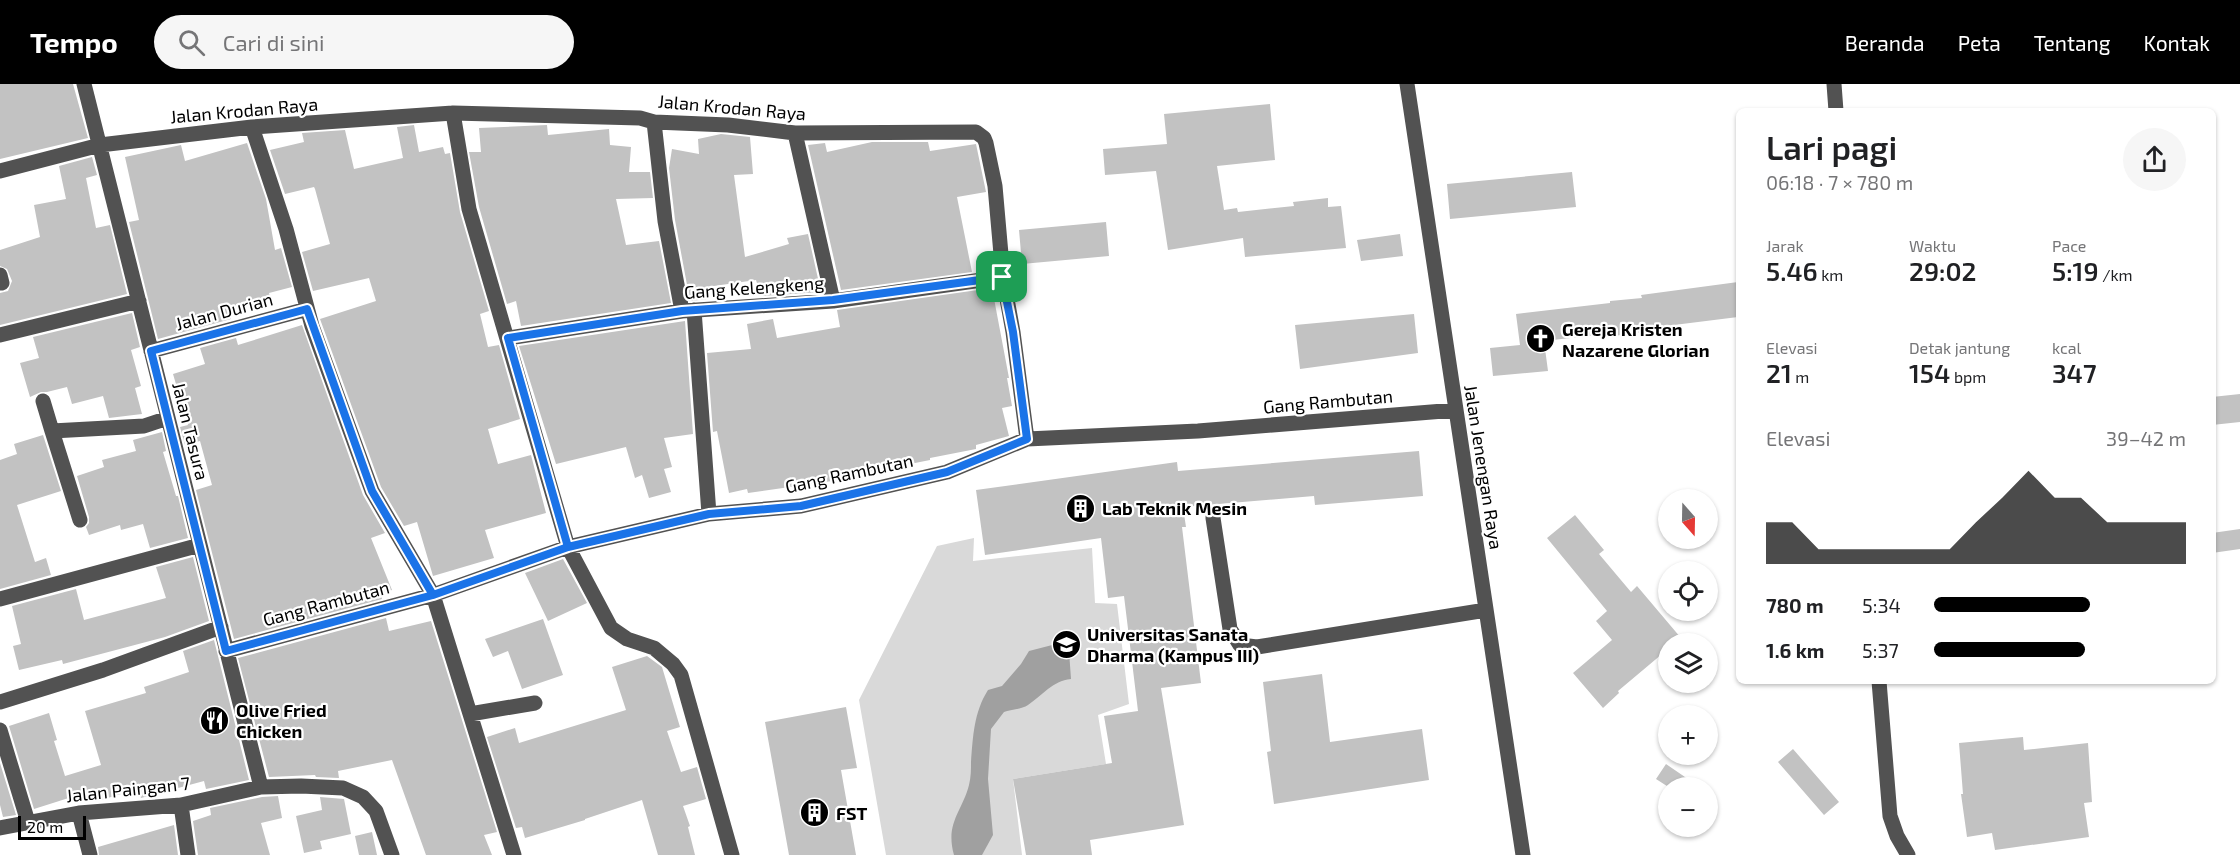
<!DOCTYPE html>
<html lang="id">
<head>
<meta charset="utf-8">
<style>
  :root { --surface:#fff; --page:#f6f6f6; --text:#202124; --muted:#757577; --accent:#000 }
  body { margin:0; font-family:"Exo 2",sans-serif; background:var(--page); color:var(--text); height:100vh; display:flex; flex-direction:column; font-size:22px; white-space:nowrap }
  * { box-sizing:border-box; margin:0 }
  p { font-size:20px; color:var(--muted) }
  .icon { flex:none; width:33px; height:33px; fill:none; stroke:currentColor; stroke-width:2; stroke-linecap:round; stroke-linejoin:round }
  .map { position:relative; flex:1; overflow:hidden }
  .panel { position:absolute; left:1736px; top:24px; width:480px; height:576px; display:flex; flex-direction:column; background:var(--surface); border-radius:9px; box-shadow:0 2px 4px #0004 }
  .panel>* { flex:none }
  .needle { width:39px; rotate:160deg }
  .fabs { position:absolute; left:1658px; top:405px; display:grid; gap:12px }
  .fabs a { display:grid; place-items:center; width:60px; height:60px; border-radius:50%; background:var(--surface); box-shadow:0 2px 4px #0004; font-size:30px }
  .scale { position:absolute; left:18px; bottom:15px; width:68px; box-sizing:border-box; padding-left:6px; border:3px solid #000; border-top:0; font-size:16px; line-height:21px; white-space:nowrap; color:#000; -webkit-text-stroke:4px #fff; paint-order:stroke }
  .pin { position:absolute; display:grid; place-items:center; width:51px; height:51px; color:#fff; margin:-26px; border-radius:12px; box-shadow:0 3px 9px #0006 }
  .round { display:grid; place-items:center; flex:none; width:63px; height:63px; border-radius:32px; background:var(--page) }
  .summary { display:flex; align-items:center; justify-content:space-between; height:102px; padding:0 30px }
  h1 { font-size:33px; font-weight:600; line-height:45px }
  .metrics { display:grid; grid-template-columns:repeat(3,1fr); gap:9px; height:102px; padding:6px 30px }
  .metrics div { display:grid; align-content:center }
  .metrics b { font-size:26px; font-weight:600 }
  .metrics small { font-size:16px; font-weight:400 }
  .metrics p { font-size:16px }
  .chart { height:168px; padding:12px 30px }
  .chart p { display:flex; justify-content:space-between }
  .chart svg { width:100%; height:108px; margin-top:6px; fill:var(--accent); opacity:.7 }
  ul { padding:0 30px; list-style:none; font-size:20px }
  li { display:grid; grid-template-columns:96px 72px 1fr; align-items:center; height:45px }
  li i { height:15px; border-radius:8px; background:var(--accent) }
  header { display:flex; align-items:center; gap:36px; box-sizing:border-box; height:84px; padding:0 30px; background:var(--accent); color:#fff }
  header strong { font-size:28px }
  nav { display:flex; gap:33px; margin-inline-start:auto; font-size:21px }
  .search { width:420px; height:54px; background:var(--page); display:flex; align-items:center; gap:15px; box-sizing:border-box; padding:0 21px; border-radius:33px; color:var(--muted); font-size:22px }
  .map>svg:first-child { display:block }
  .green { fill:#d9d9d9 }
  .water { fill:#a0a0a0 }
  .building { fill:#c2c2c2 }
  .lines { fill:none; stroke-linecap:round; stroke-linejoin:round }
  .minor { stroke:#525252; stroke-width:15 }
  .route-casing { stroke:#fff; stroke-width:12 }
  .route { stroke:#1a73e8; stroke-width:8 }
  .labels { text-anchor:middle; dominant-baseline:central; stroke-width:4.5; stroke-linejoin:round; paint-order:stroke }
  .street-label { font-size:18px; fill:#000; stroke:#fff }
  .poi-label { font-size:18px; font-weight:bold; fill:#000; stroke:#fff; text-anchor:start }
</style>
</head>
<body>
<header>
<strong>Tempo</strong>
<div class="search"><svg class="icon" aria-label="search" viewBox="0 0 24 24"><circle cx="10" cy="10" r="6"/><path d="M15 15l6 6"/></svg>Cari di sini</div>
<nav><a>Beranda</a><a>Peta</a><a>Tentang</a><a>Kontak</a></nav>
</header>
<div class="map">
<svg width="2240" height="771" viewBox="0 0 2240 771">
  <rect width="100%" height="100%" fill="#fff"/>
  <path class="green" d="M 974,454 L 973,477 L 1092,464 L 1095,519 L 1117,520 L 1129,620 L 1098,631 L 1106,680 L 1013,695 L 1022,771 L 886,771 L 859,616 L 937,462 Z"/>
  <path class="water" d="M 1060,559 L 1069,567 L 1071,595 C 1052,597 1043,611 1028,621 C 1022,625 1011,626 1004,628 L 991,645 L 988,695 L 993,751 L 982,771 L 954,771 C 945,739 962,728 969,701 C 971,693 971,685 971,678 C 973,652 974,628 988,606 L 1002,602 L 1021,580 L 1029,567 Z"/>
  <path class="building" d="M 0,0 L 73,0 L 88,54 L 0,75 Z
    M 1270,20 L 1275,76 L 1217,82 L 1224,126 L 1237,124 L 1238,128 L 1294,122 L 1293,118 L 1328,114 L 1328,123 L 1341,122 L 1346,164 L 1245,173 L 1243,154 L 1168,166 L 1156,87 L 1105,91 L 1103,65 L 1167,60 L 1164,30 Z
    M 414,41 L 419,68 L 443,63 L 445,70 L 450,69 L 460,128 L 489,227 L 480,230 L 488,263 L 499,261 L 520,335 L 488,345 L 498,380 L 531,371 L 546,429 L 485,446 L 494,474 L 433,492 L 417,438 L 404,442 L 381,403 L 320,235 L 376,217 L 369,194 L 313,207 L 302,168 L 330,160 L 315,105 L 314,103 L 285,110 L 270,66 L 304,58 L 302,49 L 345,46 L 354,85 L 403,74 L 397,43 Z
    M 547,41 L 548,51 L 609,45 L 610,61 L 631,63 L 629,88 L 650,88 L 653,114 L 616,115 L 626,161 L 659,157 L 671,219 L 521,242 L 516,217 L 507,220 L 479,123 L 469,68 L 481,68 L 479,44 Z
    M 721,50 L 750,53 L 753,90 L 734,91 L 745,173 L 789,160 L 787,154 L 808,150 L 821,208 L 761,212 L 756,196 L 707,203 L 708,215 L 690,217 L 675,136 L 669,84 L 672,65 L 699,70 L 698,55 Z
    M 872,58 L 928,58 L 930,67 L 976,60 L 986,108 L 957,113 L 972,188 L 841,206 L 808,61 L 825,59 L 827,68 Z
    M 247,59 L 266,115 L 275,166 L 281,164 L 292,203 L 269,209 L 271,216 L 228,226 L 231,235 L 158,255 L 129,138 L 139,136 L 125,73 L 181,61 L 185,77 Z
    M 92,73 L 97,91 L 86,94 L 96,144 L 110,141 L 127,210 L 0,241 L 0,209 L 8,207 L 12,197 L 7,185 L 0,182 L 0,166 L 40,153 L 34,121 L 66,115 L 59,82 Z
    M 1572,88 L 1576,123 L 1450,135 L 1447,100 Z
    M 1106,138 L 1109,172 L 1022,180 L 1019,146 Z
    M 1400,150 L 1403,172 L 1361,177 L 1357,156 Z
    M 1738,198 L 1738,233 L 1642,245 L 1642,248 L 1614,252 L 1614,249 L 1544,257 L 1548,287 L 1493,292 L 1490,264 L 1520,261 L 1516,230 L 1610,219 L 1610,217 L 1642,214 L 1641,211 Z
    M 992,204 L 1009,294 L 1007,294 L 1012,322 L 1002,324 L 1009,352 L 976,361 L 976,365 L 930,374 L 930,376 L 905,381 L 831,395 L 832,397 L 748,409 L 747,405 L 729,409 L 717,347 L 713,348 L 707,269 L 751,265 L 747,240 L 773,235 L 777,254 L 840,243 L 837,226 Z
    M 132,229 L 140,263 L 131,266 L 141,302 L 135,304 L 142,330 L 109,334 L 103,312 L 72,320 L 67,303 L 47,308 L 41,308 L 30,313 L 20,279 L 39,274 L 33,253 Z
    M 1414,230 L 1418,269 L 1300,285 L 1295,241 Z
    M 685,237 L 693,350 L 664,354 L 672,383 L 664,385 L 671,408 L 649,414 L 642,391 L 635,394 L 626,363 L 556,380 L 519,262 Z
    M 302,241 L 363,411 L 385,449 L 371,454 L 392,506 L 381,510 L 382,515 L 234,555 L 196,406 L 212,401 L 200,357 L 185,361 L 180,343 L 188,341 L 173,290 L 205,280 L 200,264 L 236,254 L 238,261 Z
    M 2240,310 L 2240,338 L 2212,341 L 2212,313 Z
    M 162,348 L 166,367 L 163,368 L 176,412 L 178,412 L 188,454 L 150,464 L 143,440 L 121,446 L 120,441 L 89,451 L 86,443 L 89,439 L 89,433 L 77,392 L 104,383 L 102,376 L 136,367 L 133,356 Z
    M 43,351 L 61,407 L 17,421 L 35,478 L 46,474 L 51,491 L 0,505 L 0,376 L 17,370 L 14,360 Z
    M 1419,367 L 1423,412 L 1315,421 L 1314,412 L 1183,423 L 1186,443 L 1182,443 L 1201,599 L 1161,604 L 1184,741 L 1090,756 L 1092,771 L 1026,771 L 1013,695 L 1112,679 L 1104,632 L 1138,627 L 1124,512 L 1108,514 L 1101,454 L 985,471 L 976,406 L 1177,378 L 1178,387 Z
    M 1575,431 L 1604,466 L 1599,470 L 1631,508 L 1637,502 L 1681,554 L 1675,560 L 1668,560 L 1668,565 L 1618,607 L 1619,609 L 1603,624 L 1573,589 L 1612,556 L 1596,537 L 1607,527 L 1547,454 Z
    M 2240,445 L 2240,465 L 2212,469 L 2212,449 Z
    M 193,473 L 209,537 L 165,553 L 63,580 L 62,576 L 19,586 L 13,562 L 21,560 L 12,522 L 76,505 L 84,536 L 166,514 L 156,483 Z
    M 563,475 L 587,519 L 548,537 L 525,489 Z
    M 386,534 L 389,547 L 431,537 L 497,748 L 484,751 L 492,771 L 426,771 L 392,676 L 338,687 L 339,694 L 316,693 L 315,691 L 269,693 L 238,574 Z
    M 543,535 L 563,591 L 522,605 L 508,567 L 493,573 L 485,555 Z
    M 214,556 L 249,696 L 206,705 L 204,697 L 141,714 L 138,705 L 101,716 L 97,705 L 34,725 L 9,642 L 49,629 L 57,656 L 54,657 L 65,692 L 101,681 L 85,627 L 146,609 L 144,603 L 189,588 L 183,567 Z
    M 647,572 L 662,583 L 680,643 L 667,647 L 681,688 L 697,683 L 706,715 L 683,722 L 690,742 L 688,743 L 695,771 L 658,771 L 642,716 L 585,735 L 585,736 L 525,754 L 522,743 L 516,744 L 487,653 L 515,644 L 519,659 L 626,626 L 612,583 Z
    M 1322,590 L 1330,658 L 1422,645 L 1429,696 L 1274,720 L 1267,668 L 1271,667 L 1263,598 Z
    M 846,623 L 857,684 L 841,686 L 856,771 L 789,771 L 765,638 Z
    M 2023,653 L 2024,666 L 2088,659 L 2092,718 L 2084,719 L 2089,753 L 1995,766 L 1992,749 L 1967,753 L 1961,710 L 1963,710 L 1959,659 Z
    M 1793,665 L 1839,718 L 1824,731 L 1778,678 Z
    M 0,679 L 16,731 L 3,733 L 0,721 Z
    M 1666,680 L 1701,704 L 1670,704 L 1656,695 Z
    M 278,712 L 282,734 L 261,739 L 270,771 L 198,771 L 193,737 L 211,731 L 210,724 L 262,713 Z
    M 320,713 L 344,715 L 351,750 L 320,757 L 322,765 L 304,769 L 296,732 L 322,726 Z
    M 174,741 L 178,771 L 99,771 L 98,763 Z
    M 372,748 L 377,771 L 359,771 L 355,752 Z"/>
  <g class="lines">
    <path class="minor" d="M 84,0 L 261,703
      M 1407,0 L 1523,771
      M 1834,0 L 1836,27
      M 453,29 L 469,125 L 568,463 L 611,544 L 627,555 L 654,564 L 673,580 L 681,591 L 732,771
      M 654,38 L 665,137 L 682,227
      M 252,43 L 286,145 L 312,242 L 372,407 L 433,511 L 514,771
      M 795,49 L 833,217
      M 0,87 L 100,61 L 252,43 L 453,29 L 640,34 L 654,38 L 728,41 L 795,49 L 976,48 L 984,54 L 986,59 L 995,102 L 1003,193 L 1013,248 L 1027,355
      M 0,191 L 2,199 L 0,199
      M 694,226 L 709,430
      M 0,251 L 139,217
      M 508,254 L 682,227 L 833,217 L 1003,193
      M 151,267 L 307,225
      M 43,317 L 52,347 L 144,342 L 168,334
      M 52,347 L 80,436
      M 1213,434 L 1230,545 L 1240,561 L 1257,563 L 1486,526
      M 0,515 L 200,461
      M 226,567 L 433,511 L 568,463 L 709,430 L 801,422 L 947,388 L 1027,355 L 1198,347 L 1456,326
      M 1879,597 L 1890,732 L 1897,752 L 1908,771
      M 0,618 L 103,586 L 221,543
      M 470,630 L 535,619
      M 0,646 L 28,738
      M 181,721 L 188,771
      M 79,729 L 90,771
      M 0,744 L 79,729 L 181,721 L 261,703 L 301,702 L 343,704 L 363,713 L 376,727 L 392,771"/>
  </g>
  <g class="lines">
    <defs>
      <path id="route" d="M 1002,193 L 1013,248 L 1027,355 L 947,388 L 801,422 L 709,430 L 568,463 L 433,511 L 226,567 L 151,267 L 307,225 L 372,407 L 433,511 L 568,463 L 508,254 L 682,227 L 833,216 L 1002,193"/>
    </defs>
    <use href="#route" class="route-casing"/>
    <use href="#route" class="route"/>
  </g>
  <defs>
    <symbol id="church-disc" viewBox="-11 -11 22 22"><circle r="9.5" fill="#000" stroke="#fff"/><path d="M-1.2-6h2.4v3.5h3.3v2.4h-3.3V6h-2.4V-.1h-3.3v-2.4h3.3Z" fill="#fff"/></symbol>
    <symbol id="building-disc" viewBox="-11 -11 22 22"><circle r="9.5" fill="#000" stroke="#fff"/><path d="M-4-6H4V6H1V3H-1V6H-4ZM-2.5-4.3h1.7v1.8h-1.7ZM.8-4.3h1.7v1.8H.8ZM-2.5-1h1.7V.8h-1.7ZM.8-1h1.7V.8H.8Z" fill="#fff"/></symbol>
    <symbol id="university-disc" viewBox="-11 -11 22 22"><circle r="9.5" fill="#000" stroke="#fff"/><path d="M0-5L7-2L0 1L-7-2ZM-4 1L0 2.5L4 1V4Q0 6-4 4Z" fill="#fff"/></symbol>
    <symbol id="restaurant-disc" viewBox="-11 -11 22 22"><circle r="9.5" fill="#000" stroke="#fff"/><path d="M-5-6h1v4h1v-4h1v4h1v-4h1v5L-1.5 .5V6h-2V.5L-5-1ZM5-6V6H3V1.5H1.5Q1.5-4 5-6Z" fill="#fff"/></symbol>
  </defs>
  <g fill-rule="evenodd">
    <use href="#church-disc" x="1524" y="238" width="33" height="33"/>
    <use href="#building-disc" x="1064" y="408" width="33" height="33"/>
    <use href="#university-disc" x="1050" y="544" width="33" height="33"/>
    <use href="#restaurant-disc" x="198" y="620" width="33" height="33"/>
    <use href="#building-disc" x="798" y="712" width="33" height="33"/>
  </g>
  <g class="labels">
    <g class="street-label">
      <text transform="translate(732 23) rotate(5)">Jalan Krodan Raya</text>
      <text transform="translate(244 26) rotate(-5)">Jalan Krodan Raya</text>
      <text transform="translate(754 203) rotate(-4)">Gang Kelengkeng</text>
      <text transform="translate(224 227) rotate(-15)">Jalan Durian</text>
      <text transform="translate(1328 317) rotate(-5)">Gang Rambutan</text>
      <text transform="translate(191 347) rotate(76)">Jalan Tasura</text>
      <text transform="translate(1484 383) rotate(81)">Jalan Jenengan Raya</text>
      <text transform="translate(849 389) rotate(-12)">Gang Rambutan</text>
      <text transform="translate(326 519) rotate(-15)">Gang Rambutan</text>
      <text transform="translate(128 705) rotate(-6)">Jalan Paingan 7</text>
    </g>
    <g class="poi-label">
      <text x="1562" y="245">Gereja Kristen<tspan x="1562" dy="21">Nazarene Glorian</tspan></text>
      <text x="1102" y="424">Lab Teknik Mesin</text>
      <text x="1087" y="550">Universitas Sanata<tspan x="1087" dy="21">Dharma (Kampus III)</tspan></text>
      <text x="236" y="626">Olive Fried<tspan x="236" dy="21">Chicken</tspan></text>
      <text x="836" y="729">FST</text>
    </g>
  </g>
</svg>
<div class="fabs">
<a><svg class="needle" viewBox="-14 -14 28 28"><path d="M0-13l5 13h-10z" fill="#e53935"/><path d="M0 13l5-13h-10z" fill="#757577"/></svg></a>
<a><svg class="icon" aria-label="locate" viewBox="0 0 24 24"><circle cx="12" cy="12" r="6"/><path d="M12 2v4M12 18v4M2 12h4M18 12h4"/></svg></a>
<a><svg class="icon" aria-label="layers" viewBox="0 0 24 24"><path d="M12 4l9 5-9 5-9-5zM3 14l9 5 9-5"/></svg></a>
<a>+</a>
<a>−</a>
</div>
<div class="scale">20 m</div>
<div class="pin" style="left:1002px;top:193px;background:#1e9e55"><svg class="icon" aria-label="arrive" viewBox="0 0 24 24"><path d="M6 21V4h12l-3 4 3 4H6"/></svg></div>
<section class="panel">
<div class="summary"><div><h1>Lari pagi</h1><p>06:18 · 7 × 780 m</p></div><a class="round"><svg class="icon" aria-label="share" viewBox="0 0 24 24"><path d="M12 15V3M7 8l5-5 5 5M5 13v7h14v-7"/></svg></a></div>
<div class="metrics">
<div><p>Jarak</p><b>5.46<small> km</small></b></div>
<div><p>Waktu</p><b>29:02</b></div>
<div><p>Pace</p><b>5:19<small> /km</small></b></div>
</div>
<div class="metrics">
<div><p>Elevasi</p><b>21<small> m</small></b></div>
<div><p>Detak jantung</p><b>154<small> bpm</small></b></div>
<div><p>kcal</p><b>347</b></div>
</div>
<div class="chart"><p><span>Elevasi</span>39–42 m</p>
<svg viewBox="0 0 160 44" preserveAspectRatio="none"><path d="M0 44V27L10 27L20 38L30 38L40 38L50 38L60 38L70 38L80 27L90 17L100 6L110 17L120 17L130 27L140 27L150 27L160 27V44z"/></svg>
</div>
<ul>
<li><b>780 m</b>5:34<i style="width:62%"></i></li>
<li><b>1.6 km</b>5:37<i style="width:60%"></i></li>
</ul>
</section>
</div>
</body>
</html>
